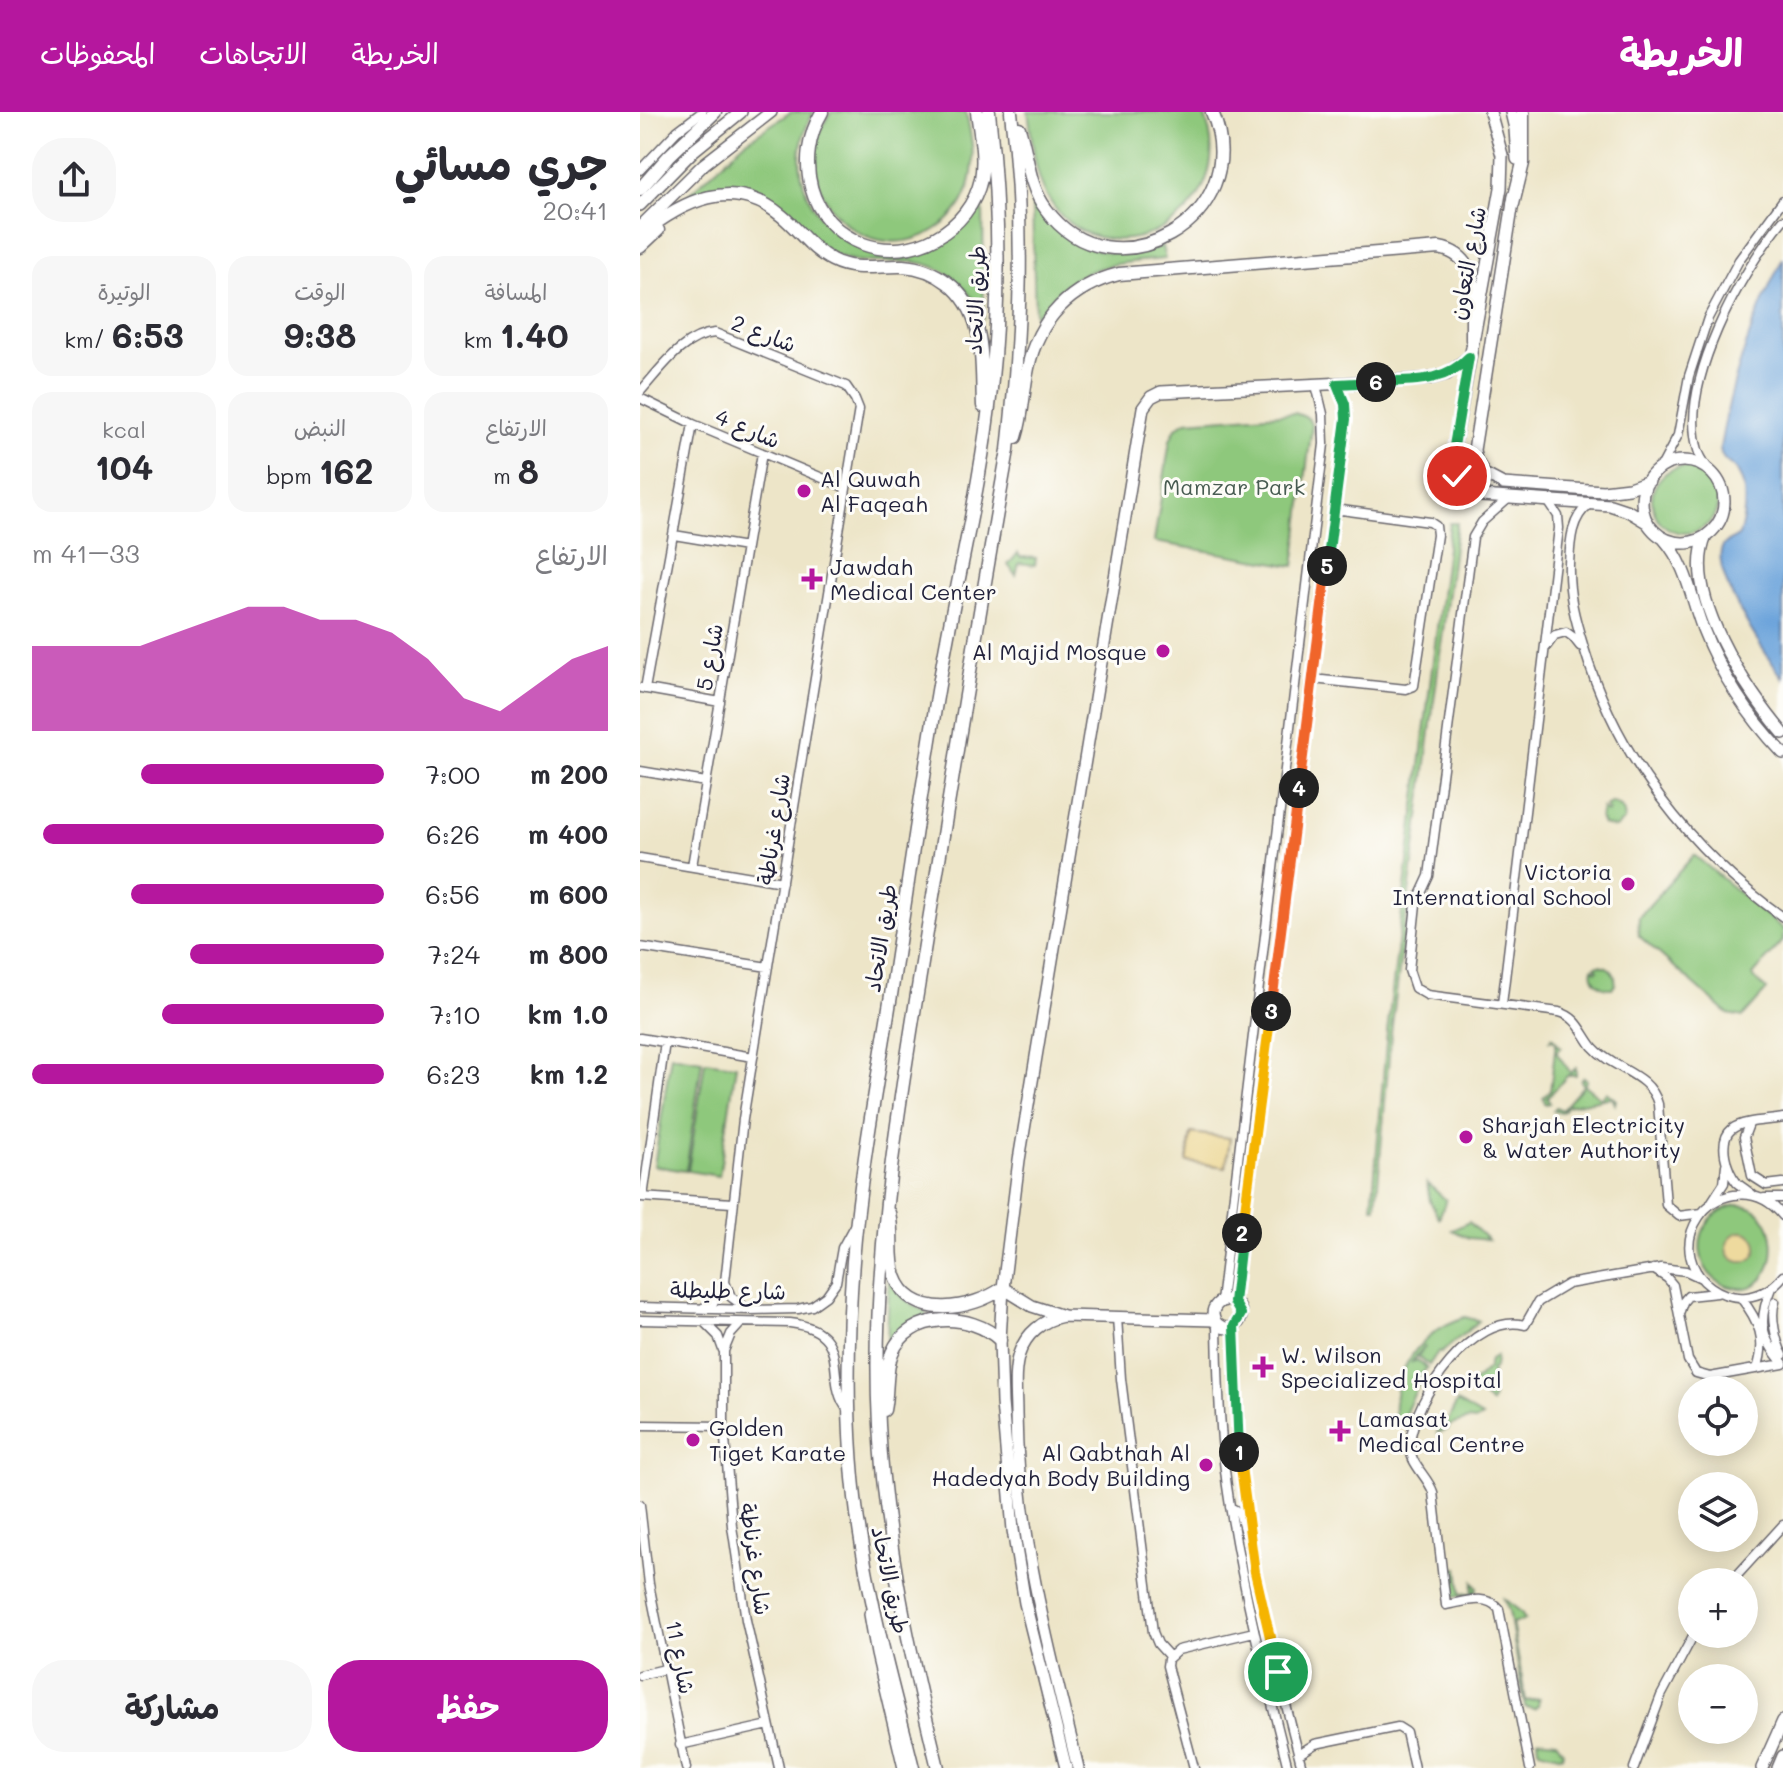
<!DOCTYPE html>
<html lang="ar">
<head>
<meta charset="utf-8">
<style>
  :root { --surface:#fff; --page:#f7f7f7; --text:#2b2b33; --muted:#7c7c81; --accent:#b5179e }
  body { margin:0; font-family:Mali,"Playpen Sans Arabic",sans-serif; background:var(--page); color:var(--text); direction:rtl; height:100vh; display:flex; flex-direction:column; font-size:30px; white-space:nowrap }
  * { box-sizing:border-box; margin:0 }
  p { font-size:26px; color:var(--muted) }
  .icon { flex:none; width:44px; height:44px; fill:none; stroke:currentColor; stroke-width:2; stroke-linecap:round; stroke-linejoin:round }
  .map { position:relative; flex:1; overflow:hidden; direction:ltr }
  .sheet { display:flex; flex-direction:column; background:var(--surface); width:640px }
  .sheet>* { flex:none }
  .controls { position:absolute; left:1038px; top:1264px; display:grid; gap:16px }
  .controls a { display:grid; place-items:center; width:80px; height:80px; border-radius:50%; background:var(--surface); box-shadow:0 4px 20px #0003; font-size:40px }
  .pin { position:absolute; display:grid; place-items:center; width:68px; height:68px; color:#fff; margin:-34px; border:4px solid #fff; border-radius:50%; box-shadow:0 2px 8px #0007 }
  .km { position:absolute; width:40px; height:40px; margin:-20px; border-radius:50%; background:#222; color:#fff; font-size:22px; line-height:40px; text-align:center }
  .round { display:grid; place-items:center; flex:none; width:84px; height:84px; border-radius:32px; background:var(--page) }
  .headline { display:flex; align-items:center; justify-content:space-between; height:136px; padding:0 32px }
  h1 { font-size:44px; font-weight:700; line-height:60px }
  .figures { display:grid; grid-template-columns:repeat(3,1fr); gap:12px; height:136px; padding:8px 32px }
  .figures div { display:grid; align-content:center; border-radius:20px; background:var(--page); text-align:center }
  .figures b { font-size:34px; font-weight:700 }
  .figures small { font-size:22px; font-weight:400 }
  .figures p { font-size:22px }
  .chart { height:224px; padding:16px 32px }
  .chart p { display:flex; justify-content:space-between }
  .chart svg { width:100%; height:144px; margin-top:8px; fill:var(--accent); opacity:.7 }
  .button { display:flex; gap:16px; margin-top:auto; padding:16px 32px }
  .button a { flex:1; height:92px; border-radius:32px; background:var(--accent); color:#fff; font-size:32px; font-weight:700; line-height:92px; text-align:center }
  .button a+a { background:var(--page); color:var(--text) }
  ul { padding:0 32px; list-style:none; font-size:26px }
  li { display:grid; grid-template-columns:128px 96px 1fr; align-items:center; height:60px }
  li i { height:20px; border-radius:10px; background:var(--accent) }
  header { display:flex; align-items:center; gap:48px; box-sizing:border-box; height:112px; padding:0 40px; background:var(--accent); color:#fff }
  header strong { font-size:38px }
  nav { display:flex; gap:44px; margin-inline-start:auto; font-size:28px }
  main { display:flex; flex:1; min-height:0 }
  .map>svg:first-child { display:block }
  .green { fill:#8ec87c; stroke:#58755c; stroke-width:2; fill-rule:evenodd }
  .sand { fill:#eeda9e; stroke:#887e6c; stroke-width:2 }
  .water { fill:#6da4db; stroke:#48638b; stroke-width:2 }
  .lines { fill:none; stroke-linecap:round; stroke-linejoin:round }
  .minor-casing { stroke:#69666c; stroke-width:11 }
  .major-casing { stroke:#69666c; stroke-width:14 }
  .highway-casing { stroke:#69666c; stroke-width:15 }
  .minor { stroke:#fff; stroke-width:8 }
  .major { stroke:#fff; stroke-width:11 }
  .highway { stroke:#fff; stroke-width:12 }
  .split-1-casing { stroke:#fff; stroke-width:16 }
  .split-2-casing { stroke:#fff; stroke-width:16 }
  .split-3-casing { stroke:#fff; stroke-width:16 }
  .split-4-casing { stroke:#fff; stroke-width:16 }
  .split-5-casing { stroke:#fff; stroke-width:16 }
  .split-6-casing { stroke:#fff; stroke-width:16 }
  .split-7-casing { stroke:#fff; stroke-width:16 }
  .split-1 { stroke:#f5b400; stroke-width:10 }
  .split-2 { stroke:#22a559; stroke-width:10 }
  .split-3 { stroke:#f5b400; stroke-width:10 }
  .split-4 { stroke:#f0652b; stroke-width:10 }
  .split-5 { stroke:#f0652b; stroke-width:10 }
  .split-6 { stroke:#22a559; stroke-width:10 }
  .split-7 { stroke:#22a559; stroke-width:10 }
  .poi-dot { fill:#b5179e; stroke:#fdfcf7; stroke-width:3 }
  .labels { text-anchor:middle; dominant-baseline:central; stroke-width:6; stroke-linejoin:round; paint-order:stroke }
  .street-label { font-size:22px; fill:#22223b; stroke:#fdfcf7 }
  .poi-label { font-size:22px; fill:#22223b; stroke:#fdfcf7; text-anchor:start }
  .park-label { font-size:22px; fill:#485c52; stroke:#fdfcf7 }
</style>
</head>
<body>
<header>
<strong>الخريطة</strong>
<nav><a>الخريطة</a><a>الاتجاهات</a><a>المحفوظات</a></nav>
</header>
<main>
<div class="map">
<svg width="1143" height="1656" viewBox="0 0 1143 1656">
  <rect width="100%" height="100%" fill="#fdfcf7"/>
  <filter id="ink" filterUnits="userSpaceOnUse"><feTurbulence type="fractalNoise" baseFrequency=".0125" numOctaves="2"/><feDisplacementMap in="SourceGraphic" scale="16" xChannelSelector="R" yChannelSelector="G"/><feConvolveMatrix kernelMatrix="1 2 1 2 8 2 1 2 1" color-interpolation-filters="sRGB"/></filter>
  <filter id="wash" filterUnits="userSpaceOnUse"><feTurbulence type="fractalNoise" baseFrequency=".006" numOctaves="4" result="noise"/><feDisplacementMap in="SourceGraphic" scale="32" xChannelSelector="R" yChannelSelector="G"/><feGaussianBlur stdDeviation="1.8" result="paint"/><feColorMatrix in="noise" values="0 0 0 0 0 0 0 0 0 0 0 0 0 0 0 0 0 1.4 0 .05"/><feComposite in="paint" operator="in"/></filter>
  <g filter="url(#wash)">
    <rect width="100%" height="100%" fill="#ede5c8"/>
    <path class="green" d="M 151,0 L 174,0 C 122,84 228,185 309,127 C 324,116 334,100 343,84 L 344,208 C 332,178 306,152 272,150 C 247,148 223,154 199,144 C 182,137 170,121 157,109 C 125,77 86,71 45,86 L 105,30 Z
      M 191,0 L 326,0 C 330,19 335,41 332,61 C 329,82 319,100 302,113 C 228,168 139,75 191,0 Z
      M 388,0 L 563,0 C 608,104 460,179 407,84 C 393,59 393,27 388,0 Z
      M 395,91 C 421,135 475,153 522,134 L 525,147 C 490,150 455,151 426,172 C 414,181 406,196 395,204 L 392,92 Z
      M 655,301 L 668,306 L 672,314 L 654,454 L 514,430 L 530,328 L 536,316 L 546,309 Z
      M1012 388a33 33 0 1 1 66 0a33 33 0 1 1-66 0Z
      M 810,411 L 817,411 L 751,921 L 736,1095 L 732,1095 L 747,920 Z
      M 378,441 L 380,445 L 396,446 L 395,453 L 379,451 L 376,463 L 368,453 Z
      M 971,691 C 981,692 986,699 984,709 L 975,716 L 963,713 L 960,706 L 962,696 L 967,701 L 969,699 L 965,694 Z
      M 1054,743 L 1143,817 L 1143,829 L 1112,864 L 1127,878 L 1103,905 L 1088,902 L 998,823 L 999,805 Z
      M 959,853 C 970,854 977,862 975,873 L 972,876 C 961,877 950,868 953,856 L 956,859 L 958,858 L 955,854 Z
      M 912,925 L 921,935 L 916,940 L 931,961 L 936,956 L 936,963 L 928,963 L 907,986 L 910,991 L 905,992 L 903,985 L 910,979 L 916,930 L 913,927 L 910,928 Z
      M 31,943 L 62,948 L 46,1059 L 14,1054 Z
      M 65,949 L 96,953 L 79,1064 L 48,1059 Z
      M 944,965 L 947,968 L 944,973 L 961,986 L 966,980 L 976,988 L 975,992 L 972,985 L 927,994 L 921,1001 L 913,999 L 916,995 L 922,998 L 943,974 L 941,968 Z
      M 787,1071 L 806,1088 L 799,1106 L 790,1089 Z
      M 1097,1093 C 1143,1092 1143,1170 1106,1176 C 1052,1181 1042,1103 1097,1093 ZM 1103,1120 L 1114,1127 L 1115,1140 L 1111,1146 L 1091,1145 C 1083,1131 1090,1125 1103,1120 Z
      M 829,1110 L 848,1128 L 829,1126 L 812,1118 Z
      M 249,1165 C 258,1182 267,1193 286,1199 L 286,1206 L 262,1216 L 247,1235 Z
      M 825,1205 L 839,1209 L 801,1241 L 798,1240 L 789,1253 L 778,1245 L 785,1234 L 771,1251 L 776,1248 L 787,1256 L 779,1265 L 781,1267 L 761,1311 L 755,1310 C 751,1261 778,1220 825,1205 Z
      M 856,1244 L 855,1256 L 852,1259 L 850,1279 L 853,1285 L 851,1292 L 831,1273 L 848,1256 L 850,1248 Z
      M 817,1290 L 842,1305 L 835,1309 L 828,1308 L 810,1313 L 807,1318 L 797,1321 L 799,1316 L 806,1312 Z
      M 818,1456 L 821,1482 L 832,1481 L 833,1470 L 837,1476 L 835,1482 L 834,1480 L 833,1483 L 812,1485 L 810,1471 L 816,1470 L 814,1457 Z
      M 864,1487 L 881,1500 L 885,1508 L 872,1511 L 886,1589 L 899,1587 L 898,1594 L 894,1597 L 885,1595 L 869,1499 Z
      M 898,1627 L 916,1629 L 923,1639 L 922,1644 L 899,1638 Z"/>
    <path class="sand" d="M 551,1021 L 590,1026 L 586,1055 L 547,1050 Z
      M1087 1135a15 15 0 1 1 30 0a15 15 0 1 1-30 0Z"/>
    <path class="water" d="M 1143,146 L 1143,566 C 1129,547 1065,455 1084,433 C 1087,429 1095,427 1099,423 C 1105,405 1109,372 1095,357 C 1087,349 1081,348 1080,336 C 1091,268 1112,207 1143,146 Z"/>
  </g>
  <g filter="url(#ink)">
    <g class="lines">
      <defs>
        <path id="minor" d="M 0,58 L 37,19 L 62,0
          M 0,280 C 20,258 43,223 75,221 L 206,274 L 215,287 L 219,297 L 103,1007 L 85,1170 L 75,1189 L 63,1196
          M 0,286 L 53,312 L 204,375
          M 1020,357 L 1038,323 L 1049,264 L 1068,206 L 1099,148 L 1143,88
          M 1070,359 C 1066,353 1060,346 1058,338 C 1038,272 1102,158 1143,108
          M 868,387 L 842,410 L 833,425 L 789,764 L 776,792 L 769,858 L 775,876 L 787,883 L 919,900 C 938,905 942,921 953,935 C 973,958 1010,961 1018,992 L 1026,1093 L 1039,1104 L 1062,1101
          M 950,392 C 931,405 930,430 929,452 C 928,482 935,507 944,536 C 976,644 1051,740 1143,805
          M 34,423 L 106,435
          M 906,535 L 915,523 L 926,520 L 933,525 L 940,534
          M 673,567 L 766,577 L 774,574 L 797,423 L 796,414 L 790,410 L 694,397
          M 1,576 L 80,590
          M 5,577 L 53,312
          M 0,659 L 66,670
          M 0,746 L 142,770
          M 52,754 L 122,341
          M 0,835 L 128,855
          M 862,892 L 919,416 L 918,404 L 908,389
          M 0,926 L 113,945
          M 1109,1012 L 1104,1025 L 1112,1064 L 1126,1073 L 1143,1071
          M 1113,1083 C 1108,1079 1102,1075 1097,1071 C 1087,1059 1077,1029 1092,1017 C 1104,1008 1129,1009 1143,1006
          M 1,1085 L 92,1091
          M 3,1085 L 25,930
          M 1124,1086 L 1143,1086
          M 1071,1091 L 1084,1071 L 1086,1053
          M 1143,1104 C 1131,1089 1114,1080 1094,1083 C 1080,1085 1067,1093 1059,1105 C 1022,1160 1100,1217 1143,1164
          M 1013,1157 L 1027,1166 L 1033,1173 L 1048,1248 L 1056,1261 L 1070,1265 L 1143,1252
          M 85,1170 L 91,1185 L 106,1196
          M 1131,1176 C 1118,1208 1120,1225 1143,1251
          M 1101,1186 C 1119,1209 1127,1228 1117,1257
          M 581,1190 L 684,332 L 683,302 L 676,273
          M 594,1190 L 706,307 L 703,285 L 697,272
          M 1135,1190 C 1130,1204 1136,1230 1143,1243
          M 0,1195 L 110,1198 L 158,1197 L 172,1194 L 186,1184 L 196,1170 L 202,1136 L 214,1114
          M 1040,1199 L 1043,1190 L 1048,1184 L 1077,1181
          M 477,1205 L 481,1267 L 513,1520 L 518,1532 L 529,1544
          M 0,1208 L 150,1211 C 216,1219 182,1268 208,1298
          M 64,1210 L 78,1224 L 83,1238
          M 101,1211 L 91,1222 L 84,1239 L 84,1314 L 92,1414 L 106,1508 L 139,1656
          M 577,1212 C 578,1273 580,1334 590,1394 C 604,1483 626,1569 648,1656
          M 594,1214 C 595,1286 598,1357 610,1428 C 622,1505 643,1580 662,1656
          M 0,1313 L 84,1314
          M 0,1393 L 9,1472 L 46,1656
          M 590,1395 L 599,1400 L 605,1421
          M 1091,1470 L 1143,1413
          M 0,1563 L 25,1557
          M 40,1633 L 129,1613
          M 659,1642 L 675,1632 L 758,1615 L 766,1620 L 774,1656
          M 554,1656 L 527,1554 L 528,1547 L 538,1538 L 614,1520
          M 890,1656 L 859,1497 C 846,1481 824,1490 806,1493 L 793,1380 C 787,1363 768,1351 770,1331 C 774,1286 834,1199 885,1213 L 898,1190 L 928,1172 L 1021,1156 L 1046,1159 L 1061,1166
          M 994,1656 L 1021,1584 L 1054,1522"/>
        <path id="major" d="M 850,0 L 862,43 L 861,76 L 813,340 C 811,361 821,376 841,384 L 970,393 L 988,399 L 1008,411
          M 871,0 L 875,17 L 877,47
          M 874,84 L 834,338 L 836,348 L 844,362 L 863,372 L 963,379 L 989,376 L 1009,369
          M 0,93 L 53,39 L 101,0
          M 0,115 L 64,52 L 131,0
          M1002 390a41 41 0 1 1 82 0a41 41 0 1 1-82 0Z
          M 1066,424 C 1041,481 1107,579 1143,621
          M 1024,427 C 1047,453 1051,486 1063,517 C 1081,563 1109,605 1143,641
          M 363,1176 L 392,1194 L 423,1204 L 574,1208
          M573 1202a14 14 0 1 1 28 0a14 14 0 1 1-28 0Z
          M 423,1204 C 403,1208 386,1221 379,1242 C 373,1260 376,1283 376,1302 C 377,1423 410,1540 438,1656
          M 230,1502 L 237,1542 L 264,1656
          M 426,1656 L 385,1491 L 373,1418 L 362,1291 L 360,1228 L 363,1176 L 379,1048 L 503,296 L 511,285 L 521,280 L 788,267 L 807,262 L 829,245
          M 1122,1656 L 1143,1609
          M 1138,1656 L 1143,1644"/>
        <path id="highway" d="M 182,0 C 154,47 168,112 223,132 C 272,150 330,118 341,67 C 345,45 340,22 337,0
          M 379,16 C 388,43 388,73 406,97 C 471,188 617,106 572,0
          M 0,77 L 29,44 L 75,0
          M 873,92 L 883,51 L 883,0
          M 0,123 C 42,89 93,63 142,104 C 159,118 172,138 192,148 C 215,160 239,153 263,154 C 280,155 295,161 308,171 C 347,201 341,250 343,294
          M 0,135 L 18,118
          M 376,325 C 383,303 383,279 388,256 C 398,207 431,174 479,162 L 799,136 C 816,139 826,148 832,163 L 832,228
          M 249,1101 C 254,1122 248,1144 255,1164 C 271,1209 332,1198 363,1176
          M 244,1298 C 248,1279 245,1259 252,1241 C 269,1199 331,1200 360,1228
          M 273,1656 C 255,1583 234,1509 222,1435 C 206,1342 206,1243 213,1149 C 220,1060 237,971 251,883 C 267,778 282,672 300,567 C 316,470 341,375 351,277 C 361,185 359,92 349,0
          M 298,1656 C 270,1542 245,1430 239,1313 C 230,1147 261,983 287,820 C 314,659 339,498 368,338 C 381,222 385,116 371,0"/>
      </defs>
      <use href="#minor" class="minor-casing"/>
      <use href="#major" class="major-casing"/>
      <use href="#highway" class="highway-casing"/>
      <use href="#minor" class="minor"/>
      <use href="#major" class="major"/>
      <use href="#highway" class="highway"/>
    </g>
  </g>
  <g class="lines" filter="url(#ink)">
    <defs>
      <path id="split-1" d="M 599,1340 L 615,1460 L 638,1560"/>
      <path id="split-2" d="M 599,1340 L 594,1214 L 601,1202 L 594,1190 L 602,1121"/>
      <path id="split-3" d="M 602,1121 L 631,899"/>
      <path id="split-4" d="M 631,899 L 659,676"/>
      <path id="split-5" d="M 659,676 L 687,454"/>
      <path id="split-6" d="M 687,454 L 706,307 L 705,292 L 697,272 L 736,270"/>
      <path id="split-7" d="M 736,270 C 770,268 804,272 829,245 L 813,340 L 817,364"/>
    </defs>
    <use href="#split-1" class="split-1-casing"/>
    <use href="#split-2" class="split-2-casing"/>
    <use href="#split-3" class="split-3-casing"/>
    <use href="#split-4" class="split-4-casing"/>
    <use href="#split-5" class="split-5-casing"/>
    <use href="#split-6" class="split-6-casing"/>
    <use href="#split-7" class="split-7-casing"/>
    <use href="#split-1" class="split-1"/>
    <use href="#split-2" class="split-2"/>
    <use href="#split-3" class="split-3"/>
    <use href="#split-4" class="split-4"/>
    <use href="#split-5" class="split-5"/>
    <use href="#split-6" class="split-6"/>
    <use href="#split-7" class="split-7"/>
  </g>
  <g class="poi-dot">
    <circle cx="164" cy="379" r="8"/>
    <path d="M168 455h8v8h8v8h-8v8h-8v-8h-8v-8h8z"/>
    <circle cx="523" cy="539" r="8"/>
    <circle cx="988" cy="772" r="8"/>
    <circle cx="826" cy="1025" r="8"/>
    <path d="M619 1243h8v8h8v8h-8v8h-8v-8h-8v-8h8z"/>
    <path d="M696 1307h8v8h8v8h-8v8h-8v-8h-8v-8h8z"/>
    <circle cx="53" cy="1328" r="8"/>
    <circle cx="566" cy="1353" r="8"/>
  </g>
  <g class="labels">
    <g class="street-label">
      <text transform="translate(827 151) rotate(-79)">شارع التعاون</text>
      <text transform="translate(335 188) rotate(-88)">طريق الاتحاد</text>
      <text transform="translate(124 221) rotate(21)">شارع 2</text>
      <text transform="translate(108 316) rotate(23)">شارع 4</text>
      <text transform="translate(69 545) rotate(-80)">شارع 5</text>
      <text transform="translate(133 717) rotate(-81)">شارع غرناطة</text>
      <text transform="translate(240 826) rotate(-81)">طريق الاتحاد</text>
      <text transform="translate(88 1178) rotate(1)">شارع طليطلة</text>
      <text transform="translate(116 1447) rotate(82)">شارع غرناطة</text>
      <text transform="translate(251 1468) rotate(78)">طريق الاتحاد</text>
      <text transform="translate(41 1545) rotate(79)">شارع 11</text>
    </g>
    <g class="poi-label">
      <text x="180" y="366">Al Quwah<tspan x="180" dy="25">Al Faqeah</tspan></text>
      <text x="190" y="454">Jawdah<tspan x="190" dy="25">Medical Center</tspan></text>
      <text x="507" y="539" text-anchor="end">Al Majid Mosque</text>
      <text x="972" y="759" text-anchor="end">Victoria<tspan x="972" dy="25">International School</tspan></text>
      <text x="842" y="1012">Sharjah Electricity<tspan x="842" dy="25">&amp; Water Authority</tspan></text>
      <text x="641" y="1242">W. Wilson<tspan x="641" dy="25">Specialized Hospital</tspan></text>
      <text x="718" y="1306">Lamasat<tspan x="718" dy="25">Medical Centre</tspan></text>
      <text x="69" y="1315">Golden<tspan x="69" dy="25">Tiget Karate</tspan></text>
      <text x="550" y="1340" text-anchor="end">Al Qabthah Al<tspan x="550" dy="25">Hadedyah Body Building</tspan></text>
    </g>
    <g class="park-label">
      <text x="594" y="374">Mamzar Park</text>
    </g>
  </g>
</svg>
<div class="controls">
<a><svg class="icon" aria-label="locate" viewBox="0 0 24 24"><circle cx="12" cy="12" r="6"/><path d="M12 2v4M12 18v4M2 12h4M18 12h4"/></svg></a>
<a><svg class="icon" aria-label="layers" viewBox="0 0 24 24"><path d="M12 4l9 5-9 5-9-5zM3 14l9 5 9-5"/></svg></a>
<a>+</a>
<a>−</a>
</div>
<div class="pin" style="left:638px;top:1560px;background:#1e9e55"><svg class="icon" aria-label="arrive" viewBox="0 0 24 24"><path d="M6 21V4h12l-3 4 3 4H6"/></svg></div>
<div class="pin" style="left:817px;top:364px;background:#d93025"><svg class="icon" aria-label="check" viewBox="0 0 24 24"><path d="M5 12l5 5 9-10"/></svg></div>
<b class="km" style="left:599px;top:1340px">1</b>
<b class="km" style="left:602px;top:1121px">2</b>
<b class="km" style="left:631px;top:899px">3</b>
<b class="km" style="left:659px;top:676px">4</b>
<b class="km" style="left:687px;top:454px">5</b>
<b class="km" style="left:736px;top:270px">6</b>
</div>
<section class="sheet">
<div class="headline"><div><h1>جري مسائي</h1><p>20:41</p></div><a class="round"><svg class="icon" aria-label="share" viewBox="0 0 24 24"><path d="M12 15V3M7 8l5-5 5 5M5 13v7h14v-7"/></svg></a></div>
<div class="figures">
<div><p>المسافة</p><b>1.40<small> km</small></b></div>
<div><p>الوقت</p><b>9:38</b></div>
<div><p>الوتيرة</p><b>6:53<small> /km</small></b></div>
</div>
<div class="figures">
<div><p>الارتفاع</p><b>8<small> m</small></b></div>
<div><p>النبض</p><b>162<small> bpm</small></b></div>
<div><p>kcal</p><b>104</b></div>
</div>
<div class="chart"><p><span>الارتفاع</span>33–41 m</p>
<svg viewBox="0 0 160 44" preserveAspectRatio="none"><path d="M0 44V18L10 18L20 18L30 18L40 14L50 10L60 6L70 6L80 10L90 10L100 14L110 22L120 34L130 38L140 30L150 22L160 18V44z"/></svg>
</div>
<ul>
<li><b>200 m</b>7:00<i style="width:69%"></i></li>
<li><b>400 m</b>6:26<i style="width:97%"></i></li>
<li><b>600 m</b>6:56<i style="width:72%"></i></li>
<li><b>800 m</b>7:24<i style="width:55%"></i></li>
<li><b>1.0 km</b>7:10<i style="width:63%"></i></li>
<li><b>1.2 km</b>6:23<i style="width:100%"></i></li>
</ul>
<div class="button"><a>حفظ</a><a>مشاركة</a></div>
</section>
</main>
</body>
</html>
